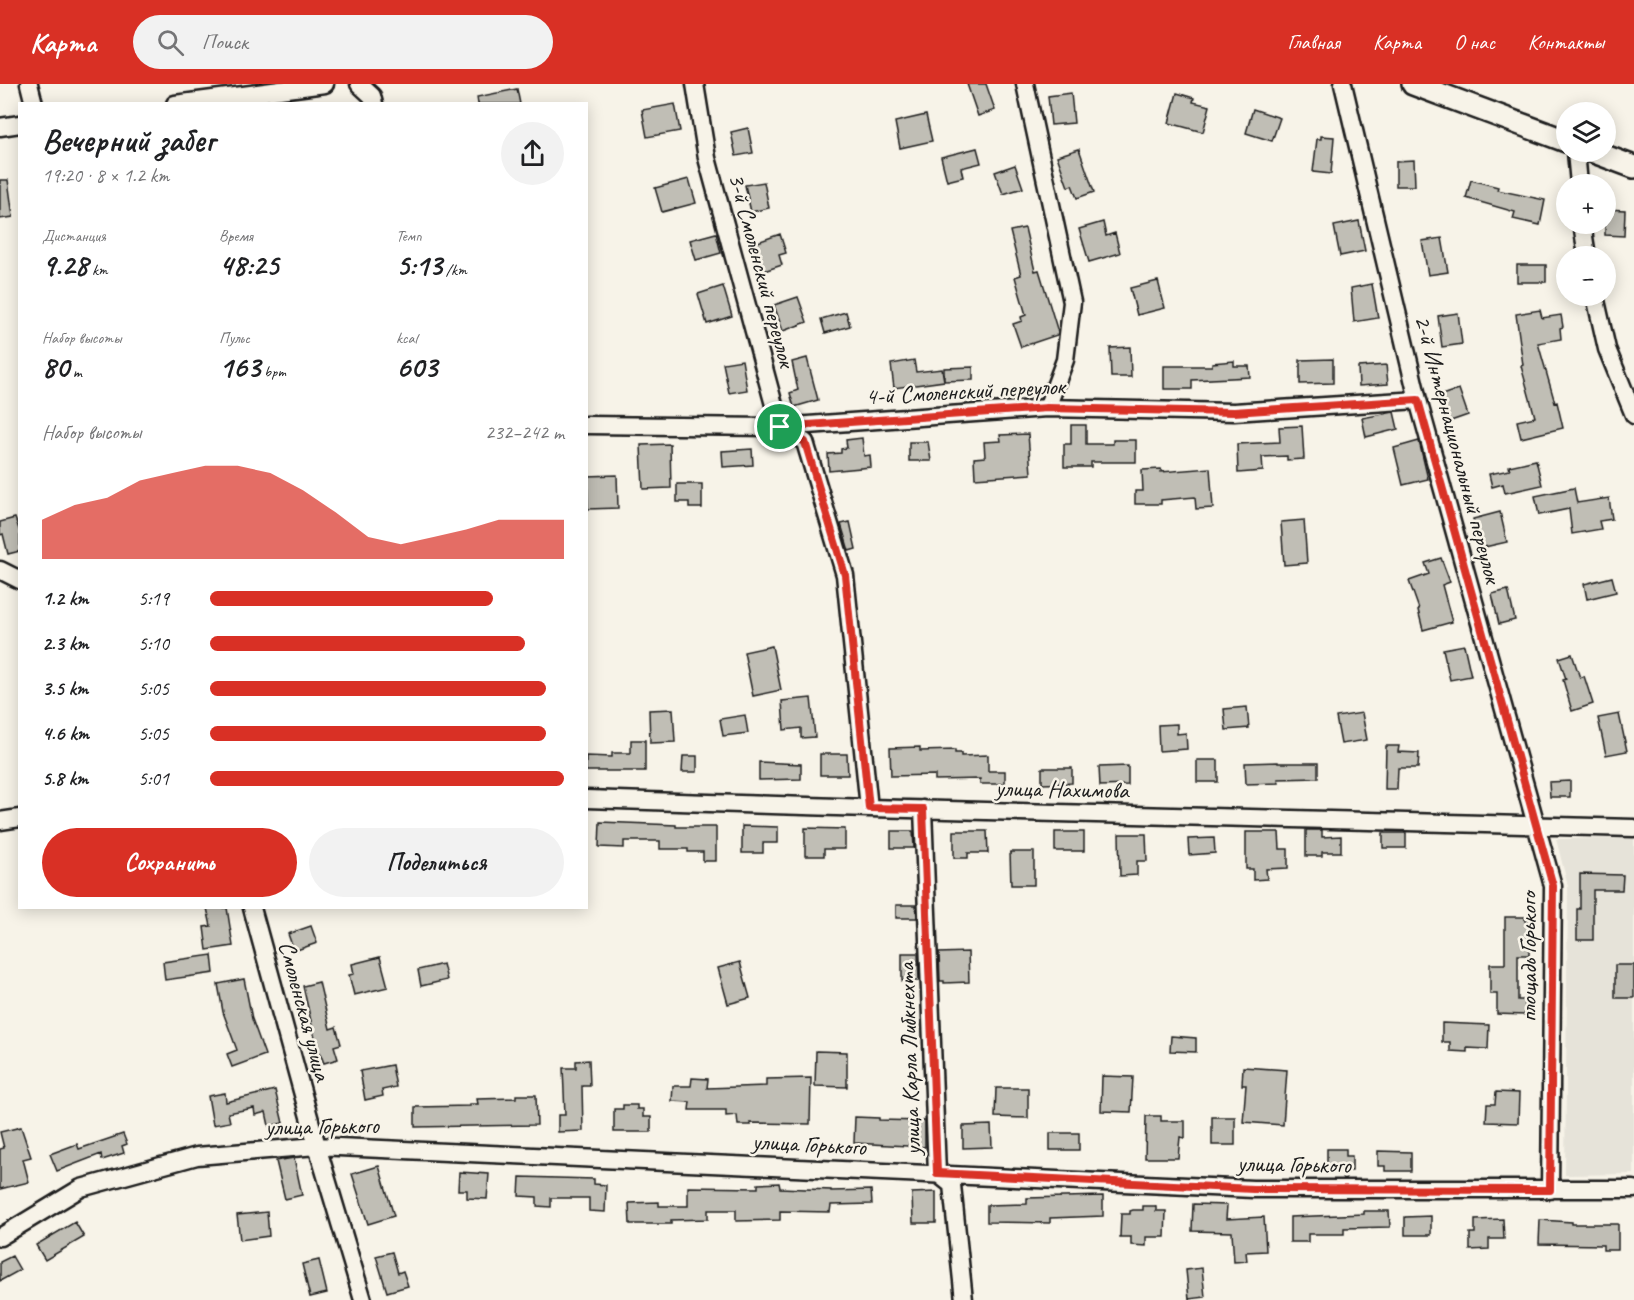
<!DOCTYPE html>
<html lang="ru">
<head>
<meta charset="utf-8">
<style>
  :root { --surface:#fff; --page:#f2f2f2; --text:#202124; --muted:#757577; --accent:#d93025 }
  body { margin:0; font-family:Caveat,sans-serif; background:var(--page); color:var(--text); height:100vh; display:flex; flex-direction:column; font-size:22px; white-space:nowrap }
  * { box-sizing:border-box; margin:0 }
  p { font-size:20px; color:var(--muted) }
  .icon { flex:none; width:33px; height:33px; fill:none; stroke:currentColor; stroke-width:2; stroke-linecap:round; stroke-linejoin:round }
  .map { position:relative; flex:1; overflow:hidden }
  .panel { position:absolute; left:18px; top:18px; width:570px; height:807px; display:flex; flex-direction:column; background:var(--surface); border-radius:0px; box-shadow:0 3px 15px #0003 }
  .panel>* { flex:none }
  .fabs { position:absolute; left:1556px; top:18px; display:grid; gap:12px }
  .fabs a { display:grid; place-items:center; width:60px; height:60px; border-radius:50%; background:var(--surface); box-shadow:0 3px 15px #0003; font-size:30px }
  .pin { position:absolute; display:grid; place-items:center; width:51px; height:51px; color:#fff; margin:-26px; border:3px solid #fff; border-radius:50%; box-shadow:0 2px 6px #0007 }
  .round { display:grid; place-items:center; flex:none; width:63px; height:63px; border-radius:32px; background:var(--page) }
  .summary { display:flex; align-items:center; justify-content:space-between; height:102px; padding:0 24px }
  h1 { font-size:33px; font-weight:600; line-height:45px }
  .figures { display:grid; grid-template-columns:repeat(3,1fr); gap:9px; height:102px; padding:6px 24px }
  .figures div { display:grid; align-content:center }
  .figures b { font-size:30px; font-weight:600 }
  .figures small { font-size:16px; font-weight:400 }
  .figures p { font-size:16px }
  .chart { height:168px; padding:12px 24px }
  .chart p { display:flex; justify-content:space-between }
  .chart svg { width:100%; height:108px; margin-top:6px; fill:var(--accent); opacity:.7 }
  .cta { display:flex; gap:12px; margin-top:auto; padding:12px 24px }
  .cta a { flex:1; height:69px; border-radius:36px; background:var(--accent); color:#fff; font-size:24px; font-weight:600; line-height:69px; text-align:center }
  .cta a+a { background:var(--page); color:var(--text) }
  ul { padding:0 24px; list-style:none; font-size:20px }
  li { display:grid; grid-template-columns:96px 72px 1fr; align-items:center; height:45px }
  li i { height:15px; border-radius:8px; background:var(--accent) }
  header { display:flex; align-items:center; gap:36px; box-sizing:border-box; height:84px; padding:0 30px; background:var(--accent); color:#fff }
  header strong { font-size:28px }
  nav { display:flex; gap:33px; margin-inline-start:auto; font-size:21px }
  .search { width:420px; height:54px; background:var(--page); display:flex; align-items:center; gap:15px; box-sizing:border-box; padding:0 21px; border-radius:33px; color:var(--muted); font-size:22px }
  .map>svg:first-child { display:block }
  .built { fill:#e6e3d9 }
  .building { fill:#c0beb5; stroke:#1c1c1c; stroke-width:1.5 }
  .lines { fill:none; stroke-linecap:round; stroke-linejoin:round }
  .minor-casing { stroke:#1c1c1c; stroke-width:21 }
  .major-casing { stroke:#1c1c1c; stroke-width:26 }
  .minor { stroke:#f7f3e8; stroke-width:16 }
  .major { stroke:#f7f3e8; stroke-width:21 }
  .route-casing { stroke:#fff; stroke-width:12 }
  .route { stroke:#d93025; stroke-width:8 }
  .labels { text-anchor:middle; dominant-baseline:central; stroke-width:5; stroke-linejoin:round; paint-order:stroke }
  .street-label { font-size:24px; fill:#1c1c1c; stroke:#f7f3e8 }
</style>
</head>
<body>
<header>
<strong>Карта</strong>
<div class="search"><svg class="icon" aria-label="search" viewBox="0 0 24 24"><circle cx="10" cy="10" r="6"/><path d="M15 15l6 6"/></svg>Поиск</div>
<nav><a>Главная</a><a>Карта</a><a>О нас</a><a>Контакты</a></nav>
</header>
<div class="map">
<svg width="1634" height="1216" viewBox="0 0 1634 1216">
  <rect width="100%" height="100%" fill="#f7f3e8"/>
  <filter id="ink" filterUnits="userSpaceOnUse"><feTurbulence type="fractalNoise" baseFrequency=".0167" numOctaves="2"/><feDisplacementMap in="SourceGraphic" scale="12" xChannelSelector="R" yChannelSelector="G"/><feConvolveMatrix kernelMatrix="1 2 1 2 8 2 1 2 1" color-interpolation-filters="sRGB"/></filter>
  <g filter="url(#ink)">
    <path class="built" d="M 1634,754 L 1634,1090 L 1565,1091 L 1568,802 L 1556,755 Z"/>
    <path class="building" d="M 967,0 L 986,0 L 995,26 L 978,32 Z
      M 517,5 L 520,20 L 478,20 L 477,13 Z
      M 1071,9 L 1074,39 L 1051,41 L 1048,12 Z
      M 1177,9 L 1194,14 L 1193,18 L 1210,22 L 1203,48 L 1169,39 Z
      M 675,20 L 680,47 L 647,53 L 642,26 Z
      M 1253,25 L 1280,34 L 1272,57 L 1246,49 Z
      M 926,31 L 932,57 L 900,64 L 895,38 Z
      M 748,44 L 753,69 L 736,72 L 731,48 Z
      M 1321,52 L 1334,53 L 1331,90 L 1313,88 L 1317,55 L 1321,55 Z
      M 977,64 L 981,79 L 961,84 L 963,93 L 947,97 L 941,73 Z
      M 1079,65 L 1094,108 L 1077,114 L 1072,101 L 1068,103 L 1057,72 Z
      M 1414,76 L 1415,102 L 1396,102 L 1396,77 Z
      M 1015,81 L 1023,104 L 1003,110 L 995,88 Z
      M 689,95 L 696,119 L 662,128 L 655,104 Z
      M 0,96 L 8,96 L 13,133 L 0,135 Z
      M 1471,96 L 1498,103 L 1497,106 L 1545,116 L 1540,141 L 1513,135 L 1515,128 L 1466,114 Z
      M 764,98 L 769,124 L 751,128 L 745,101 Z
      M 1605,125 L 1625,126 L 1624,152 L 1605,151 Z
      M 1359,137 L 1365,167 L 1340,172 L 1334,142 Z
      M 1103,138 L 1106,152 L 1115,149 L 1120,169 L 1089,178 L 1079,145 Z
      M 1025,144 L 1035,187 L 1039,186 L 1058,248 L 1057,251 L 1021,263 L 1013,240 L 1022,237 L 1021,233 L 1026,231 L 1015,193 L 1021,191 L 1010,147 Z
      M 716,149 L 721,169 L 696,176 L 690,156 Z
      M 780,150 L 786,169 L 779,171 L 782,181 L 764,187 L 755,159 Z
      M 1442,154 L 1448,188 L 1428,191 L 1422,157 Z
      M 1517,181 L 1546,181 L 1546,198 L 1517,198 Z
      M 1158,197 L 1165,224 L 1137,231 L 1130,204 Z
      M 1372,200 L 1378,234 L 1354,238 L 1351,204 Z
      M 723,202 L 732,232 L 707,240 L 698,210 Z
      M 798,213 L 807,238 L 783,247 L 774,221 Z
      M 1540,226 L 1542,234 L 1561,231 L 1563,243 L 1560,244 L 1561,255 L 1538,259 L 1555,319 L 1557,318 L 1563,344 L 1521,354 L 1517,337 L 1535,333 L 1521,282 L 1523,281 L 1516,230 Z
      M 846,228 L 850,242 L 825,249 L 821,235 Z
      M 1458,229 L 1462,260 L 1442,263 L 1438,232 Z
      M 1130,263 L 1131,293 L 1111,293 L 1110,264 Z
      M 807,274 L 818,316 L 794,323 L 790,309 L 798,306 L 792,278 Z
      M 1333,275 L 1333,299 L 1300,300 L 1300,276 Z
      M 742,276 L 747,306 L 729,309 L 723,279 Z
      M 914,276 L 916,288 L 942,285 L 944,297 L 894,304 L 891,280 Z
      M 1234,277 L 1234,282 L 1249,282 L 1250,293 L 1192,296 L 1192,305 L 1164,305 L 1164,282 L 1212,282 L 1212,279 Z
      M 1386,281 L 1388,300 L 1359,302 L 1358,283 Z
      M 973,283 L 973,296 L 944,297 L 944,284 Z
      M 1459,305 L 1468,331 L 1448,338 L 1439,312 Z
      M 1394,328 L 1398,345 L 1366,353 L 1362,334 Z
      M 1071,341 L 1086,341 L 1086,360 L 1113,360 L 1113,356 L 1136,356 L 1136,378 L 1091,378 L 1091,383 L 1064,383 L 1064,360 L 1071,360 Z
      M 1302,342 L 1304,375 L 1287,376 L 1287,372 L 1262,373 L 1263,387 L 1238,389 L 1237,360 L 1280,358 L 1279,343 Z
      M 1028,350 L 1031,390 L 975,394 L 974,374 L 985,373 L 984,358 L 1001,357 L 1000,351 Z
      M 862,354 L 864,372 L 870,371 L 871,383 L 829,387 L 828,370 L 841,369 L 841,365 L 847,364 L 846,356 Z
      M 1419,357 L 1428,395 L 1403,401 L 1394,364 Z
      M 909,358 L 928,358 L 931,377 L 909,377 Z
      M 670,360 L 671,404 L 643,405 L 641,361 Z
      M 752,365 L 753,381 L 723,383 L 722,367 Z
      M 1536,376 L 1542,401 L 1505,409 L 1503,400 L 1492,403 L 1489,390 L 1510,386 L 1509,382 Z
      M 1210,384 L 1213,424 L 1196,425 L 1195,413 L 1161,416 L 1161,420 L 1135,420 L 1135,407 L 1143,407 L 1142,386 L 1161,385 L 1161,388 Z
      M 617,391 L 618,424 L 588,425 L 587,392 Z
      M 677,400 L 702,400 L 702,424 L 689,424 L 689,418 L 677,418 Z
      M 1574,404 L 1577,419 L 1609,414 L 1612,435 L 1599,437 L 1601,445 L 1572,450 L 1569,425 L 1539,431 L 1535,412 Z
      M 1500,428 L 1507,458 L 1480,464 L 1473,435 Z
      M 15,434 L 20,448 L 20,467 L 8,470 L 3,450 L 0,451 L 0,438 Z
      M 1304,436 L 1307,479 L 1284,481 L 1281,438 Z
      M 850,438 L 856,465 L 849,467 L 841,440 Z
      M 1441,474 L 1450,498 L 1442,501 L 1452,538 L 1423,546 L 1418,526 L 1419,525 L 1409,497 L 1429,490 L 1425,479 Z
      M 1612,493 L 1616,508 L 1587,515 L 1584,500 Z
      M 1508,506 L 1515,536 L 1499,540 L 1492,510 Z
      M 1464,561 L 1471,592 L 1450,596 L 1443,565 Z
      M 772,562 L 781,606 L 753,612 L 744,568 Z
      M 1572,570 L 1580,594 L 1584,592 L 1593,620 L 1572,627 L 1563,596 L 1566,595 L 1559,574 Z
      M 811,614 L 815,653 L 801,654 L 801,644 L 784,646 L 782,617 Z
      M 1247,623 L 1249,644 L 1226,646 L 1224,625 Z
      M 673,625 L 675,658 L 650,659 L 649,626 Z
      M 1362,629 L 1367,656 L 1341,660 L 1336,633 Z
      M 1619,630 L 1627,667 L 1606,671 L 1598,634 Z
      M 745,631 L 748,649 L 723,652 L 720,635 Z
      M 1177,640 L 1177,650 L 1186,649 L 1187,665 L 1159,667 L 1158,641 Z
      M 631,656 L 645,656 L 645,687 L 586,687 L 586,672 L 612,673 L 612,669 L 631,669 Z
      M 1386,662 L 1399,662 L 1398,668 L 1419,669 L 1418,684 L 1398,684 L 1397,705 L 1385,705 Z
      M 920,663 L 920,667 L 955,666 L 955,669 L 961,669 L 961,672 L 988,671 L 988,687 L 1005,687 L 1005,700 L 980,700 L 980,695 L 935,696 L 935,691 L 891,692 L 890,664 Z
      M 820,670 L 847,670 L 848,691 L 820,691 Z
      M 683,672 L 697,672 L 697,688 L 682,688 Z
      M 1197,676 L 1218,676 L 1218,698 L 1197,698 Z
      M 759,678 L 801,680 L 801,695 L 759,696 Z
      M 1278,678 L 1278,679 L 1318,679 L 1318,694 L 1278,695 L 1279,699 L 1246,700 L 1245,679 Z
      M 1128,682 L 1128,701 L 1100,702 L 1099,683 Z
      M 1042,684 L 1072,684 L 1072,699 L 1042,700 Z
      M 1570,697 L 1570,713 L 1550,713 L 1549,698 Z
      M 600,738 L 676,741 L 676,743 L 716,743 L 716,777 L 703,777 L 703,768 L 688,768 L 688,765 L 660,765 L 660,757 L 624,757 L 624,764 L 599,763 Z
      M 742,742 L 778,743 L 778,759 L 763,759 L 763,769 L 742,769 Z
      M 805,744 L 845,745 L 845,765 L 824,765 L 824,772 L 805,772 Z
      M 1306,746 L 1322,746 L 1322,753 L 1341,752 L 1341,768 L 1322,768 L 1322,772 L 1306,772 Z
      M 891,747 L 913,747 L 914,764 L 891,764 Z
      M 954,747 L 987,747 L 988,769 L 968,769 L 968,774 L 954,774 Z
      M 1055,748 L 1084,748 L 1084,767 L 1055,767 Z
      M 1246,748 L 1279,748 L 1280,765 L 1288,765 L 1288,784 L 1266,785 L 1267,795 L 1253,796 L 1253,785 L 1246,785 Z
      M 1383,749 L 1406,749 L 1406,764 L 1383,764 Z
      M 1119,750 L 1146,750 L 1147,777 L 1137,777 L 1137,791 L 1120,792 Z
      M 1214,754 L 1215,769 L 1189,771 L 1188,755 Z
      M 1010,768 L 1034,768 L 1034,801 L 1011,801 Z
      M 1580,790 L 1623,791 L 1622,806 L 1593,806 L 1593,856 L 1577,856 L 1577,825 L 1580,825 Z
      M 896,821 L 916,821 L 917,834 L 896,834 Z
      M 207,824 L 227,824 L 233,862 L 207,866 L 204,843 L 211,842 Z
      M 1505,833 L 1525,833 L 1525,837 L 1529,837 L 1529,871 L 1518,871 L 1518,916 L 1525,916 L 1525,931 L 1497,930 L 1497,910 L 1490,910 L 1490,880 L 1505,880 Z
      M 311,842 L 317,859 L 294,867 L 288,850 Z
      M 968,868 L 969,898 L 944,899 L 944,897 L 940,897 L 939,869 Z
      M 902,869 L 918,869 L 919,897 L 902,897 Z
      M 212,871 L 214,889 L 165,896 L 163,878 Z
      M 380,873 L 388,903 L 354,911 L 349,891 L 354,890 L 352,880 Z
      M 740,878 L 750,914 L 728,920 L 718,884 Z
      M 443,880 L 447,896 L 421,902 L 418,886 Z
      M 1615,881 L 1634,881 L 1634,914 L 1615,914 Z
      M 244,895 L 252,935 L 265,971 L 232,983 L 227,970 L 237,966 L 223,928 L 218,900 Z
      M 319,898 L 330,945 L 336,943 L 341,960 L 334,962 L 338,975 L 324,979 L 316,959 L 303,902 Z
      M 1442,939 L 1489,941 L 1488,965 L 1467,964 L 1467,968 L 1450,967 L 1450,958 L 1442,958 Z
      M 1171,952 L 1196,954 L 1196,968 L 1170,967 Z
      M 816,967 L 847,968 L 847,1003 L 815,1002 Z
      M 589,976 L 590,1002 L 582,1002 L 583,1047 L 558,1048 L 558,1031 L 565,1031 L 563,984 L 576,984 L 576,977 Z
      M 392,981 L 396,1003 L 382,1006 L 383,1012 L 365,1016 L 360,987 Z
      M 1243,983 L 1287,986 L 1283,1041 L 1243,1038 L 1246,1001 L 1242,1001 Z
      M 1102,992 L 1133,993 L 1131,1028 L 1101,1027 Z
      M 692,994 L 708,995 L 707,1004 L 766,1002 L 766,995 L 811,994 L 810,1040 L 750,1039 L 751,1041 L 738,1041 L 737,1031 L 726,1032 L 726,1026 L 689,1026 L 690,1018 L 672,1017 L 673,1002 L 691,1002 Z
      M 996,1004 L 1028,1004 L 1028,1034 L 995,1033 Z
      M 275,1006 L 283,1039 L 269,1042 L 266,1028 L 255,1031 L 254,1024 L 228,1029 L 230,1038 L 213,1041 L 208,1012 L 225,1009 L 226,1018 Z
      M 1496,1008 L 1519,1009 L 1518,1039 L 1486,1038 L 1487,1020 L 1495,1020 Z
      M 516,1011 L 536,1011 L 537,1041 L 415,1043 L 415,1023 L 470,1022 L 470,1020 L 478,1020 L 477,1015 L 516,1014 Z
      M 623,1021 L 637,1021 L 637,1025 L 643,1025 L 643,1033 L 651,1033 L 651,1048 L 614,1048 L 614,1025 L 623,1025 Z
      M 1146,1032 L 1161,1032 L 1161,1037 L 1185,1037 L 1185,1054 L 1180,1053 L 1178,1074 L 1145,1074 Z
      M 855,1033 L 879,1034 L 879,1036 L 925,1037 L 925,1063 L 854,1059 Z
      M 1212,1033 L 1235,1033 L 1235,1061 L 1212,1061 Z
      M 991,1041 L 992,1063 L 963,1064 L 963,1042 Z
      M 21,1043 L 31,1073 L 23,1075 L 29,1098 L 0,1105 L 0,1065 L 4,1064 L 0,1048 Z
      M 1050,1049 L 1079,1049 L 1079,1066 L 1050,1066 Z
      M 123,1050 L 127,1060 L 122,1062 L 124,1069 L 102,1076 L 101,1070 L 57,1087 L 50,1070 L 77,1060 L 79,1065 Z
      M 1327,1065 L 1346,1065 L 1346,1072 L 1352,1072 L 1352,1087 L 1327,1087 Z
      M 1378,1067 L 1411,1068 L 1411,1087 L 1385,1087 L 1385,1082 L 1378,1082 Z
      M 294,1074 L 302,1111 L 285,1115 L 276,1077 Z
      M 379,1082 L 394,1132 L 368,1140 L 352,1090 Z
      M 459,1088 L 489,1090 L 487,1115 L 467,1114 L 467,1106 L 458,1106 Z
      M 520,1093 L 594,1095 L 594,1100 L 606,1101 L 605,1128 L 589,1127 L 589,1114 L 551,1114 L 551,1123 L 537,1122 L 537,1113 L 519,1112 Z
      M 779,1099 L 780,1104 L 831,1106 L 831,1107 L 871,1106 L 872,1120 L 831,1121 L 830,1128 L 780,1127 L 780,1136 L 736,1137 L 736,1126 L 708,1126 L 708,1135 L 671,1136 L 671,1140 L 630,1140 L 629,1119 L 659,1118 L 659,1122 L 688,1122 L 688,1103 L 758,1104 L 758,1100 Z
      M 936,1108 L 936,1139 L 913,1139 L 912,1109 Z
      M 1103,1112 L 1103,1132 L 1050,1134 L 1050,1139 L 987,1138 L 987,1121 L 1027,1120 L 1027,1114 Z
      M 1193,1120 L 1227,1121 L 1226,1135 L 1264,1133 L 1266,1167 L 1246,1168 L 1247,1177 L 1234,1178 L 1232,1148 L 1192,1147 Z
      M 1143,1122 L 1156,1122 L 1156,1127 L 1166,1127 L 1165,1153 L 1146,1153 L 1146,1162 L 1131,1161 L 1131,1153 L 1120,1153 L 1121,1130 L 1130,1130 L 1130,1127 L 1133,1126 L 1143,1126 Z
      M 1364,1127 L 1389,1127 L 1390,1143 L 1344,1144 L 1344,1150 L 1308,1150 L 1308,1158 L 1290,1158 L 1290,1133 L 1364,1130 Z
      M 267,1128 L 269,1152 L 240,1156 L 237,1131 Z
      M 1431,1132 L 1431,1151 L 1405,1151 L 1405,1133 Z
      M 1503,1135 L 1504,1155 L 1489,1155 L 1489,1165 L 1470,1166 L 1470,1149 L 1475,1149 L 1475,1136 Z
      M 1540,1136 L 1572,1138 L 1572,1140 L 1618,1140 L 1618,1166 L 1603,1166 L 1603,1161 L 1539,1160 Z
      M 75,1138 L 84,1153 L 45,1176 L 36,1161 Z
      M 392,1168 L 398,1189 L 403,1187 L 408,1202 L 387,1208 L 376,1172 Z
      M 12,1172 L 20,1186 L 0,1197 L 0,1178 Z
      M 319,1176 L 327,1209 L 310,1213 L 302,1180 Z
      M 1202,1184 L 1205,1213 L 1189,1215 L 1186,1186 Z"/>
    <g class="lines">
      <defs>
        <path id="minor" d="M 29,0 L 34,20
          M 359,0 L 372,12 L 374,20
          M 695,0 L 707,74 L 780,343 L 805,358 L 845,491 L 869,724
          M 1025,0 L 1072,218 L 1065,276 L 1047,324
          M 1343,0 L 1418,316 L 1553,802 L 1550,1106
          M 175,20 L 325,0
          M 0,43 L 20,40
          M 1576,68 L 1579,100
          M 1582,140 L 1587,172
          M 1595,212 L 1607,265 L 1634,331
          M 586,341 L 780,343 L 1047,324 L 1234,328 L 1418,316
          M 0,486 L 20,496
          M 586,715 L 869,724 L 1634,744
          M 923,725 L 937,1089 L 952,1101 L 964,1216
          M 0,737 L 20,734
          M 252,824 L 317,1062 L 363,1216
          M 0,1153 L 81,1104 L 197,1072 L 317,1062 L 1253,1105 L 1634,1105"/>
        <path id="major" d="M 1413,0 L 1566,57
          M 1594,68 L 1634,83"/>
      </defs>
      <use href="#minor" class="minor-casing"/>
      <use href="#major" class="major-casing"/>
      <use href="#minor" class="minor"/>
      <use href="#major" class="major"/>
    </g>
  </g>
  <g class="lines" filter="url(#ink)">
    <defs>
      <path id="route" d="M 1418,316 L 1553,802 L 1550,1106 L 1253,1105 L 937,1089 L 923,725 L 869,724 L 845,491 L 805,358 L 780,343 L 1047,324 L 1234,328 Z"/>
    </defs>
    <use href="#route" class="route-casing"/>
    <use href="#route" class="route"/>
  </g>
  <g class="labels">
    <g class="street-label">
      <text transform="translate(762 186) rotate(75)">3-й Смоленский переулок</text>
      <text transform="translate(965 307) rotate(-3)">4-й Смоленский переулок</text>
      <text transform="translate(1458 365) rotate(75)">2-й Интернациональный переулок</text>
      <text transform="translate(1062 705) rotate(1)">улица Нахимова</text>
      <text transform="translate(1528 873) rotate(-90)">площадь Горького</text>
      <text transform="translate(305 927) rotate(75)">Смоленская улица</text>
      <text transform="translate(909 975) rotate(-92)">улица Карла Либкнехта</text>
      <text transform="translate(322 1042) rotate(-1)">улица Горького</text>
      <text transform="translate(809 1060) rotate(3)">улица Горького</text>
      <text transform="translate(1294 1080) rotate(1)">улица Горького</text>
    </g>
  </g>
</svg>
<div class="fabs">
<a><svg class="icon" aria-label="layers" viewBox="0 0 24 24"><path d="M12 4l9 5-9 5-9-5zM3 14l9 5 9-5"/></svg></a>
<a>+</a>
<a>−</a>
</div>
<div class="pin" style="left:780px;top:343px;background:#1e9e55"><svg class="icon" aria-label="arrive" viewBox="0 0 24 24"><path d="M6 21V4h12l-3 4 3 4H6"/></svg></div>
<section class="panel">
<div class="summary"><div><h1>Вечерний забег</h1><p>19:20 · 8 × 1.2 km</p></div><a class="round"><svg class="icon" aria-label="share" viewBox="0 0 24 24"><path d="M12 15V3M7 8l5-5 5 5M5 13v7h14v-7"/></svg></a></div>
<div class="figures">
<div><p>Дистанция</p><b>9.28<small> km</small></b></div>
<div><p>Время</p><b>48:25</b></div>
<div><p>Темп</p><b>5:13<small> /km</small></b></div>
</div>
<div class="figures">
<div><p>Набор высоты</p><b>80<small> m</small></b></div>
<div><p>Пульс</p><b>163<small> bpm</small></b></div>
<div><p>kcal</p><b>603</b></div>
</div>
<div class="chart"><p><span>Набор высоты</span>232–242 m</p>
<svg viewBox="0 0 160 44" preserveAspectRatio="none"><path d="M0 44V28L10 22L20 19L30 12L40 9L50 6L60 6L70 9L80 16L90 25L100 35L110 38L120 35L130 32L140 28L150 28L160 28V44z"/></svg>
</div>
<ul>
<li><b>1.2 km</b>5:19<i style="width:80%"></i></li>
<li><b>2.3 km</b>5:10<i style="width:89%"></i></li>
<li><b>3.5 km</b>5:05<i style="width:95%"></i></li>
<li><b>4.6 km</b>5:05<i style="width:95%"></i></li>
<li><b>5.8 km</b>5:01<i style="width:100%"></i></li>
</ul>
<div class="cta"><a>Сохранить</a><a>Поделиться</a></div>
</section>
</div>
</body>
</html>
